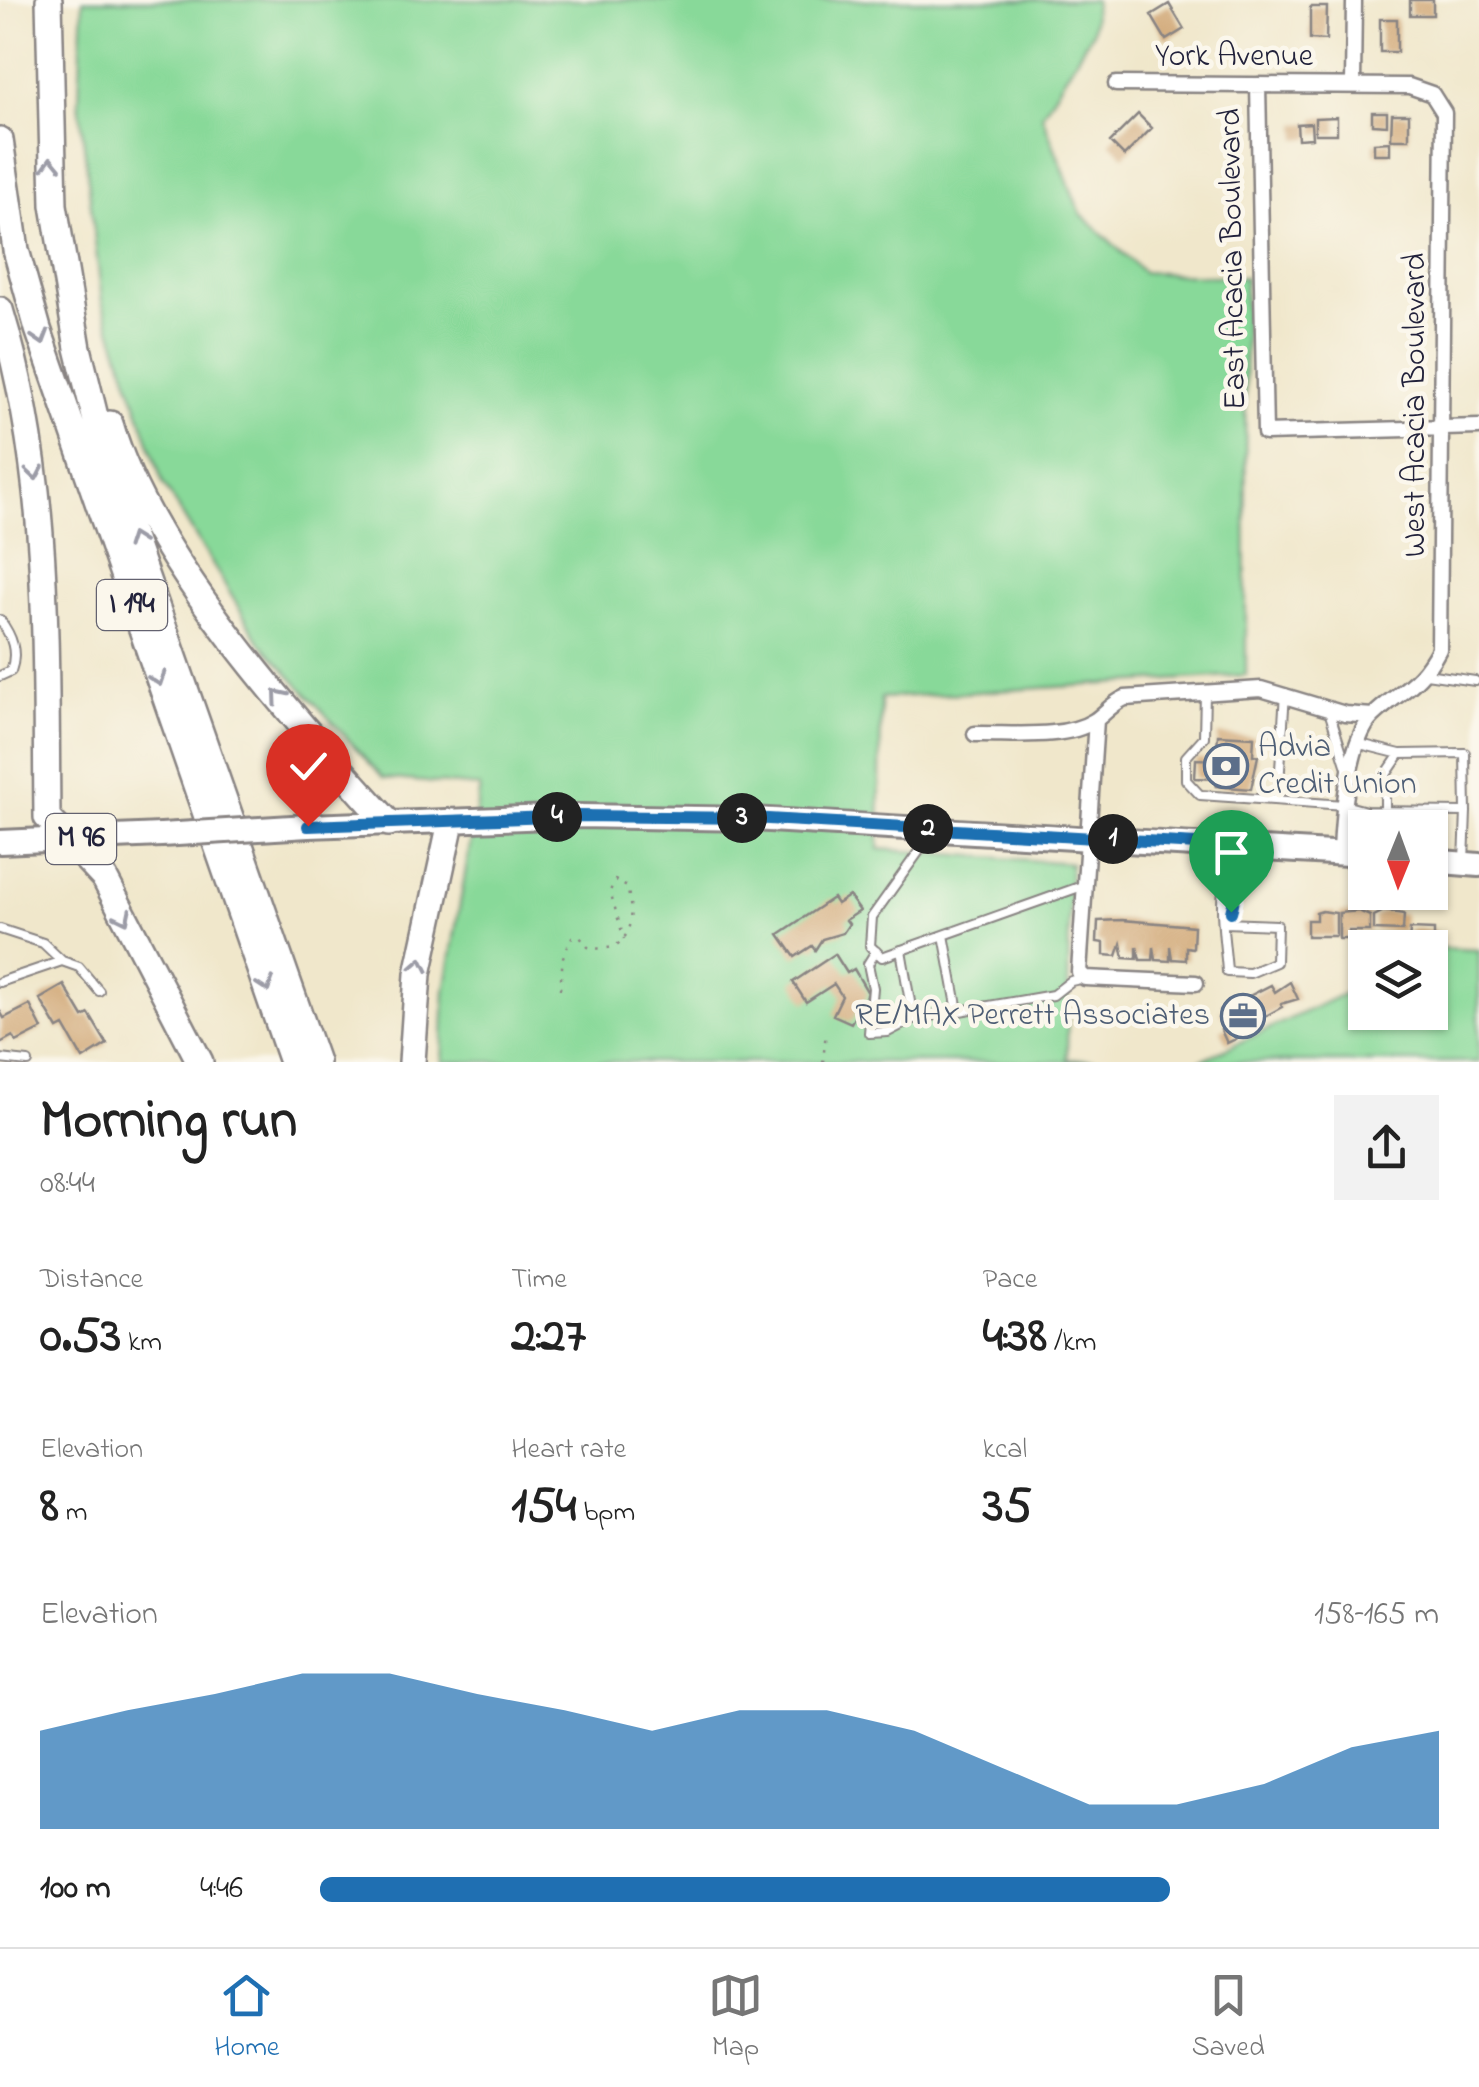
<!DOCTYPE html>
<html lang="en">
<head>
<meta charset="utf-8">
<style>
  :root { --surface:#fff; --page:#f2f2f2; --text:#222; --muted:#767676; --line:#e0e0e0; --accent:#1f6fb2 }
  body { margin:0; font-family:"Indie Flower",sans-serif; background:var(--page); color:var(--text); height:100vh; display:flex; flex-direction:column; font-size:38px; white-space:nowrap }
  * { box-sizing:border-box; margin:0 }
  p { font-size:32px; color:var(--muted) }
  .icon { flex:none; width:55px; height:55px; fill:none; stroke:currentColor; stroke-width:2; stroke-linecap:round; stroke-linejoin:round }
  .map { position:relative; height:1062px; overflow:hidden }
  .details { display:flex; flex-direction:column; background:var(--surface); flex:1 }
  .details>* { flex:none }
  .needle { width:65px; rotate:181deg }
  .fabs { position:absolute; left:1348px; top:810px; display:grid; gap:20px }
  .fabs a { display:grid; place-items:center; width:100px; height:100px; border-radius:0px; background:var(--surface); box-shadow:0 2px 8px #0004; font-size:50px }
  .pin { position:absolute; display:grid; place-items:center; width:85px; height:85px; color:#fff; margin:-102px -42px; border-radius:50% 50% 50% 0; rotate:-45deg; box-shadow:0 0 10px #0007 }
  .pin .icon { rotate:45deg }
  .km { position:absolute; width:50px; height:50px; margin:-25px; border-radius:50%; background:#222; color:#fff; font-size:28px; line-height:50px; text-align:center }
  .round { display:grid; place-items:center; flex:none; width:105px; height:105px; border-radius:0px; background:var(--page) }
  .headline { display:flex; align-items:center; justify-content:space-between; height:170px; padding:0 40px }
  h1 { font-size:55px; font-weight:700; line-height:75px }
  .metrics { display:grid; grid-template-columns:repeat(3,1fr); gap:15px; height:170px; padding:10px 40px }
  .metrics div { display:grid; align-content:center }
  .metrics b { font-size:50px; font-weight:700 }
  .metrics small { font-size:28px; font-weight:400 }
  .metrics p { font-size:28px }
  .chart { height:280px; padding:20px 40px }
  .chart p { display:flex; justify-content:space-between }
  .chart svg { width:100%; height:180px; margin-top:10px; fill:var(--accent); opacity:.7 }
  ul { padding:0 40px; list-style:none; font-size:32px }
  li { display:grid; grid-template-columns:160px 120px 1fr; align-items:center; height:75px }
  li i { height:25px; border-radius:12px; background:var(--accent) }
  .tab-bar { display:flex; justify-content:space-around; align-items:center; height:140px; border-top:2px solid var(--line); background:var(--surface); font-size:28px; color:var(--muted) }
  .tab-bar a { display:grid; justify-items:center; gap:5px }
  .tab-bar .selected { color:var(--accent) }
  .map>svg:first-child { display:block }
  .green { fill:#88d999; stroke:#557e6a; stroke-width:2.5 }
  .building { fill:#d3ac7d }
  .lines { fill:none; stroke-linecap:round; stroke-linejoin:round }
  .lane-casing { stroke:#898483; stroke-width:12 }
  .street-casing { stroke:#898483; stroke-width:19 }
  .primary-casing { stroke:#898483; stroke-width:28 }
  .highway-casing { stroke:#898483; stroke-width:30 }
  .path { stroke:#898483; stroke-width:2.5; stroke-dasharray:2.5 8; stroke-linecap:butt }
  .lane { stroke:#fff; stroke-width:8 }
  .street { stroke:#fff; stroke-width:14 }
  .primary { stroke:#fff; stroke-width:22 }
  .highway { stroke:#fff; stroke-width:25 }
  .primary-bridge-casing { stroke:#898483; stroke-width:28; stroke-linecap:butt }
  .primary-bridge { stroke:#fff; stroke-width:22 }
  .oneway { stroke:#9c9ca7 }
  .route-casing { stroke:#fff; stroke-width:20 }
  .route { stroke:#1f6fb2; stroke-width:12 }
  .labels { text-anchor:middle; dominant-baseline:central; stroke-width:9; stroke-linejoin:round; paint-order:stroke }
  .shield { fill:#fbf7ec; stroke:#636270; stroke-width:2.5 }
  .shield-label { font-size:30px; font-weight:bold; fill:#22223b }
  .street-label { font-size:32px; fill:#22223b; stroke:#fbf7ec }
  .service-label { font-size:32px; fill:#4e5e75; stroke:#fbf7ec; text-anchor:start }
</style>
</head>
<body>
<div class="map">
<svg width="1479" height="1062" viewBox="0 0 1479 1062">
  <rect width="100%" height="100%" fill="#fbf7ec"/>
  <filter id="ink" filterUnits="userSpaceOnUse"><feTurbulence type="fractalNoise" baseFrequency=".01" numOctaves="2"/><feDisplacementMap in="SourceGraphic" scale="20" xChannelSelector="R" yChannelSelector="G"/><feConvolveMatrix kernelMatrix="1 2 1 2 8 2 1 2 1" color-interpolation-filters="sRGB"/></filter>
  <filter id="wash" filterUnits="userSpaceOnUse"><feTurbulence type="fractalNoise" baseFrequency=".0048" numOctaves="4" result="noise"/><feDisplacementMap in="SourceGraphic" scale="40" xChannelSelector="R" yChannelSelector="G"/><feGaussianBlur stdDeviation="2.25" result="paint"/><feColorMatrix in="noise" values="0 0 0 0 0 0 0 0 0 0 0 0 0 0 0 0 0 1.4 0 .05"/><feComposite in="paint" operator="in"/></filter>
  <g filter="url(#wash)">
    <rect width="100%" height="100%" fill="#f0e7cb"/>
    <path class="green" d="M 83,0 L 1095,0 L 1092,32 L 1042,115 L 1080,213 L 1143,272 L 1245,278 L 1246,675 L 881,698 L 879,849 L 1070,863 L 1067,1059 L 1131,1062 L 442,1062 L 445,990 L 480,787 L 383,778 L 259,641 L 163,483 L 102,302 L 79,101 Z
      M 1441,948 L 1479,950 L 1479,1062 L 1197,1062 L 1365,984 L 1365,1012 L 1430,1012 L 1430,953 Z"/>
    <g id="blocks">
      <path class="building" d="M 1410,0 L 1433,0 L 1433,15 L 1410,15 Z
        M 1169,4 L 1184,29 L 1166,40 L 1151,15 Z
        M 1310,7 L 1327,7 L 1326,40 L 1310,39 Z
        M 1380,19 L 1397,19 L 1397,52 L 1380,52 Z
        M 1372,112 L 1387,112 L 1387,125 L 1372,124 Z
        M 1138,114 L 1152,128 L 1124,156 L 1110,142 Z
        M 1392,114 L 1409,114 L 1409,139 L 1391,139 Z
        M 1337,117 L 1337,134 L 1315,134 L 1315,118 Z
        M 1311,123 L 1312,138 L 1298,139 L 1297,124 Z
        M 1390,142 L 1390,154 L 1374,154 L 1374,143 Z
        M 1218,735 L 1254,737 L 1253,755 L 1258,756 L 1251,789 L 1216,786 L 1217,779 L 1195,778 L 1196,759 L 1216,760 Z
        M 849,896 L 860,911 L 846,920 L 849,924 L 843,933 L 822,939 L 815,950 L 812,946 L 795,957 L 779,934 L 833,898 L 837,904 Z
        M 1322,911 L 1336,913 L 1336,936 L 1307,936 L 1307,920 L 1316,920 L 1316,913 Z
        M 1359,911 L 1370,916 L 1370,931 L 1349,931 L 1349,939 L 1339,939 L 1339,913 Z
        M 1384,911 L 1404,914 L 1403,931 L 1374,930 L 1374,916 Z
        M 1122,920 L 1194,926 L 1193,948 L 1186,947 L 1186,960 L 1172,959 L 1170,946 L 1170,961 L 1156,960 L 1154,947 L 1153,960 L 1140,960 L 1137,946 L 1137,959 L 1124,958 L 1121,944 L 1117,956 L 1104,955 L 1104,943 L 1097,942 L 1098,921 Z
        M 1410,929 L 1434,930 L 1434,946 L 1409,945 Z
        M 835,954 L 847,973 L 854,969 L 868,993 L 851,1023 L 833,1015 L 842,996 L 834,984 L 806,1002 L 793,982 Z
        M 1290,982 L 1298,999 L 1281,1004 L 1282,1007 L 1233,1034 L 1236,1039 L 1227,1043 L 1221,1030 L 1228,1026 L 1220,1011 L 1271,985 L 1275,992 Z
        M 64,985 L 83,1017 L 89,1014 L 107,1044 L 83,1059 L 64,1026 L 58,1029 L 40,999 Z
        M 30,1005 L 42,1029 L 16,1042 L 13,1036 L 0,1043 L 0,1011 L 4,1018 Z"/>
    </g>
  </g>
  <g filter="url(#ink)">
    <use href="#blocks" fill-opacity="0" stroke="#898483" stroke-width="2.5"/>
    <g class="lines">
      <defs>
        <path id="lane" d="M 0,620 C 12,636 18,652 11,671 L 0,676
          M 1426,674 L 1475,681
          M 1205,693 L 1204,737 L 1186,757 L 1186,780 L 1200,795 L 1344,805 L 1366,811 L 1466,812 L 1464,861
          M 1328,708 L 1348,771
          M 1360,744 L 1400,754 L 1465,753 L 1466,812
          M 1385,776 L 1400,754
          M 1385,794 L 1385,811
          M 1278,800 L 1285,693
          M 932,833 L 872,917 L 870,946 L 882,957 L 1085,885
          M 1225,916 C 1246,899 1230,873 1231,851
          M 1225,923 L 1277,925 L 1276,962 L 1250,973 L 1227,972 C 1226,947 1214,888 1231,871
          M 0,929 L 43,943 L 62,961
          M 944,935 L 958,1011
          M 901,950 L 913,1019 L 1053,995 L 1071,981 L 1085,978
          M 876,951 L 868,964 L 873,988 L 869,1033 L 888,1032 L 913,1019
          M 0,982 L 62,961 L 79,967 L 99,991
          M 0,1059 L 28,1062"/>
        <path id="street" d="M 1116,84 L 1409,86 L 1432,94 L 1444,113 L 1439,649 C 1419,687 1401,689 1373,716 C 1348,740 1342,820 1341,853
          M 1258,85 L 1265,433 L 1479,427
          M 1353,85 L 1354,0
          M 1096,720 L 1079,972 L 1085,978 L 1196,983
          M 975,734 C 1010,733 1064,740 1094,721 C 1105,714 1111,704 1125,698 L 1261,689 L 1345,714 L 1373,716"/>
        <path id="primary" d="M 308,826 L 579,816 L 751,819 L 1365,855
          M 0,842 L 161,835
          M 1430,861 L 1479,865"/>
        <path id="highway" d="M 49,0 L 54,205 L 78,348 L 108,469 L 316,1062
          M 0,140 L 16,250 L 38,329 L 292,1062
          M 0,310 C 51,476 45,645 47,817 L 105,879 L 200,1062
          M 110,424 C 149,558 295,721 389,823
          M 412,1062 L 418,974 L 451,822"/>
      </defs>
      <use href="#lane" class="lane-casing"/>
      <use href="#street" class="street-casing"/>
      <use href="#primary" class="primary-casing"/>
      <use href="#highway" class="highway-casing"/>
      <path class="path" d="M 560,989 L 563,957 L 572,937 L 580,937 L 588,947 C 632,957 635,918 627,887 L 615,880 L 610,891 L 624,939
        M 823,1062 L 826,1031"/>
      <use href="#lane" class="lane"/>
      <use href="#street" class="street"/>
      <use href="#primary" class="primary"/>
      <use href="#highway" class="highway"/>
      <defs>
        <path id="primary-bridge" d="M 161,835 L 308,826"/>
      </defs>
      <use href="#primary-bridge" class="primary-bridge-casing"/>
      <use href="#primary-bridge" class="primary-bridge"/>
    </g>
    <defs><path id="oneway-chevron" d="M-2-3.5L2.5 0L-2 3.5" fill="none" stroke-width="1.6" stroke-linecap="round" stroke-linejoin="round" transform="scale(2.5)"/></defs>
    <g class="oneway">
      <use href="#oneway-chevron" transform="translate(51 164) rotate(-92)"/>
      <use href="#oneway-chevron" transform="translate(41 338) rotate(73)"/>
      <use href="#oneway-chevron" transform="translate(35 473) rotate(80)"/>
      <use href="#oneway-chevron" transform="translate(134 540) rotate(-110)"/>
      <use href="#oneway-chevron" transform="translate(158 679) rotate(71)"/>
      <use href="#oneway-chevron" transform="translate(279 696) rotate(-130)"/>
      <use href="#oneway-chevron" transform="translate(124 917) rotate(64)"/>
      <use href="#oneway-chevron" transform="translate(420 965) rotate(-79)"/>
      <use href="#oneway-chevron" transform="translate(266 985) rotate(71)"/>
    </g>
  </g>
  <g class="lines" filter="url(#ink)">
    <defs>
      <path id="route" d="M 308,826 L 579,816 L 751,818 L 1231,846 C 1230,871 1239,887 1231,912"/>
    </defs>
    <use href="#route" class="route-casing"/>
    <use href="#route" class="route"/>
  </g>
  <defs>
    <symbol id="bank-ring" viewBox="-11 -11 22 22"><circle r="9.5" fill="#fbf7ec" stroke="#5c6f8a" stroke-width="1.5"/><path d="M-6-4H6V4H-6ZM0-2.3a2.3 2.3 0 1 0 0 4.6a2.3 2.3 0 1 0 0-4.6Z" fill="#5c6f8a"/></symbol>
    <symbol id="office-ring" viewBox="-11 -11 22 22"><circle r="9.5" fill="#fbf7ec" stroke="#5c6f8a" stroke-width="1.5"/><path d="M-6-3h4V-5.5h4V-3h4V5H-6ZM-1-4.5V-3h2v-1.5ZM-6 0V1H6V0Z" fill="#5c6f8a"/></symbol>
  </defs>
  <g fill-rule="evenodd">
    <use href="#bank-ring" x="1201" y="741" width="50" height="50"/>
    <use href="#office-ring" x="1218" y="991" width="50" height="50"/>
  </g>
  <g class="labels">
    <g class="shield">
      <rect x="97" y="580" width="70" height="50" rx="8"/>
      <rect x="46" y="814" width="70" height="50" rx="8"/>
    </g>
    <g class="shield-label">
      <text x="132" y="605">I 194</text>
      <text x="81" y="839">M 96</text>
    </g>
    <g class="street-label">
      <text x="1234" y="57">York Avenue</text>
      <text transform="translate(1234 259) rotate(-91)">East Acacia Boulevard</text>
      <text transform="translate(1416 405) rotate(-90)">West Acacia Boulevard</text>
    </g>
    <g class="service-label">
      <text x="1258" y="748">Advia<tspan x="1258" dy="37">Credit Union</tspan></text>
      <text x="1210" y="1016" text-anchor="end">RE/MAX Perrett Associates</text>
    </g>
  </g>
</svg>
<div class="fabs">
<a><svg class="needle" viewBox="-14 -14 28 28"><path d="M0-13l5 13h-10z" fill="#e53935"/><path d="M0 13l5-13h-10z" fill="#767676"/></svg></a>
<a><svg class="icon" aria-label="layers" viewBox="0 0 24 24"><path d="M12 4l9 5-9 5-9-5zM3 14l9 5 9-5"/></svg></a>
</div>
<div class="pin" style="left:1231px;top:912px;background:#1e9e55"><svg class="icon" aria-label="arrive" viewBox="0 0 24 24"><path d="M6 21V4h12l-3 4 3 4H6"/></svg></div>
<div class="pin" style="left:308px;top:826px;background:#d93025"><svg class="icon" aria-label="check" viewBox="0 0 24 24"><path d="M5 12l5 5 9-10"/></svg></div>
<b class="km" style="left:1113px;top:839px">1</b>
<b class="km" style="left:928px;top:829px">2</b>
<b class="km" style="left:742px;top:818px">3</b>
<b class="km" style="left:557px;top:817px">4</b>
</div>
<section class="details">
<div class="headline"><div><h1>Morning run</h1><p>08:44</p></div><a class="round"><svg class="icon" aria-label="share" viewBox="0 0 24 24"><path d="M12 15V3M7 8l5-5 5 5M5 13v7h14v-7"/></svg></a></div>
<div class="metrics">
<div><p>Distance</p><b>0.53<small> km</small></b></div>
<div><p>Time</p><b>2:27</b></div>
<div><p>Pace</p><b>4:38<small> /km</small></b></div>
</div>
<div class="metrics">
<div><p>Elevation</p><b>8<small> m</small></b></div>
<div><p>Heart rate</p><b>154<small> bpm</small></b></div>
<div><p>kcal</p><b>35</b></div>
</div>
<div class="chart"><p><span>Elevation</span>158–165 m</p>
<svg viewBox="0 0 160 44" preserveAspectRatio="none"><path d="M0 44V20L10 15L20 11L30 6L40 6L50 11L60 15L70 20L80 15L90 15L100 20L110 29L120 38L130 38L140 33L150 24L160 20V44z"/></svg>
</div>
<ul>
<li><b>100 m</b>4:46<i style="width:76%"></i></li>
</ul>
</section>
<nav class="tab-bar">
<a class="selected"><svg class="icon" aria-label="home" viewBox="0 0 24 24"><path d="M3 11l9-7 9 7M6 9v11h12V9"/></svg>Home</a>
<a><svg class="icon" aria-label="map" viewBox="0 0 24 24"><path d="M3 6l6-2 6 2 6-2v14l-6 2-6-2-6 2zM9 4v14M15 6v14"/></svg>Map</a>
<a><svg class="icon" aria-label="saved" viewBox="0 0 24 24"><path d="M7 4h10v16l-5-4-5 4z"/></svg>Saved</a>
</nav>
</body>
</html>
